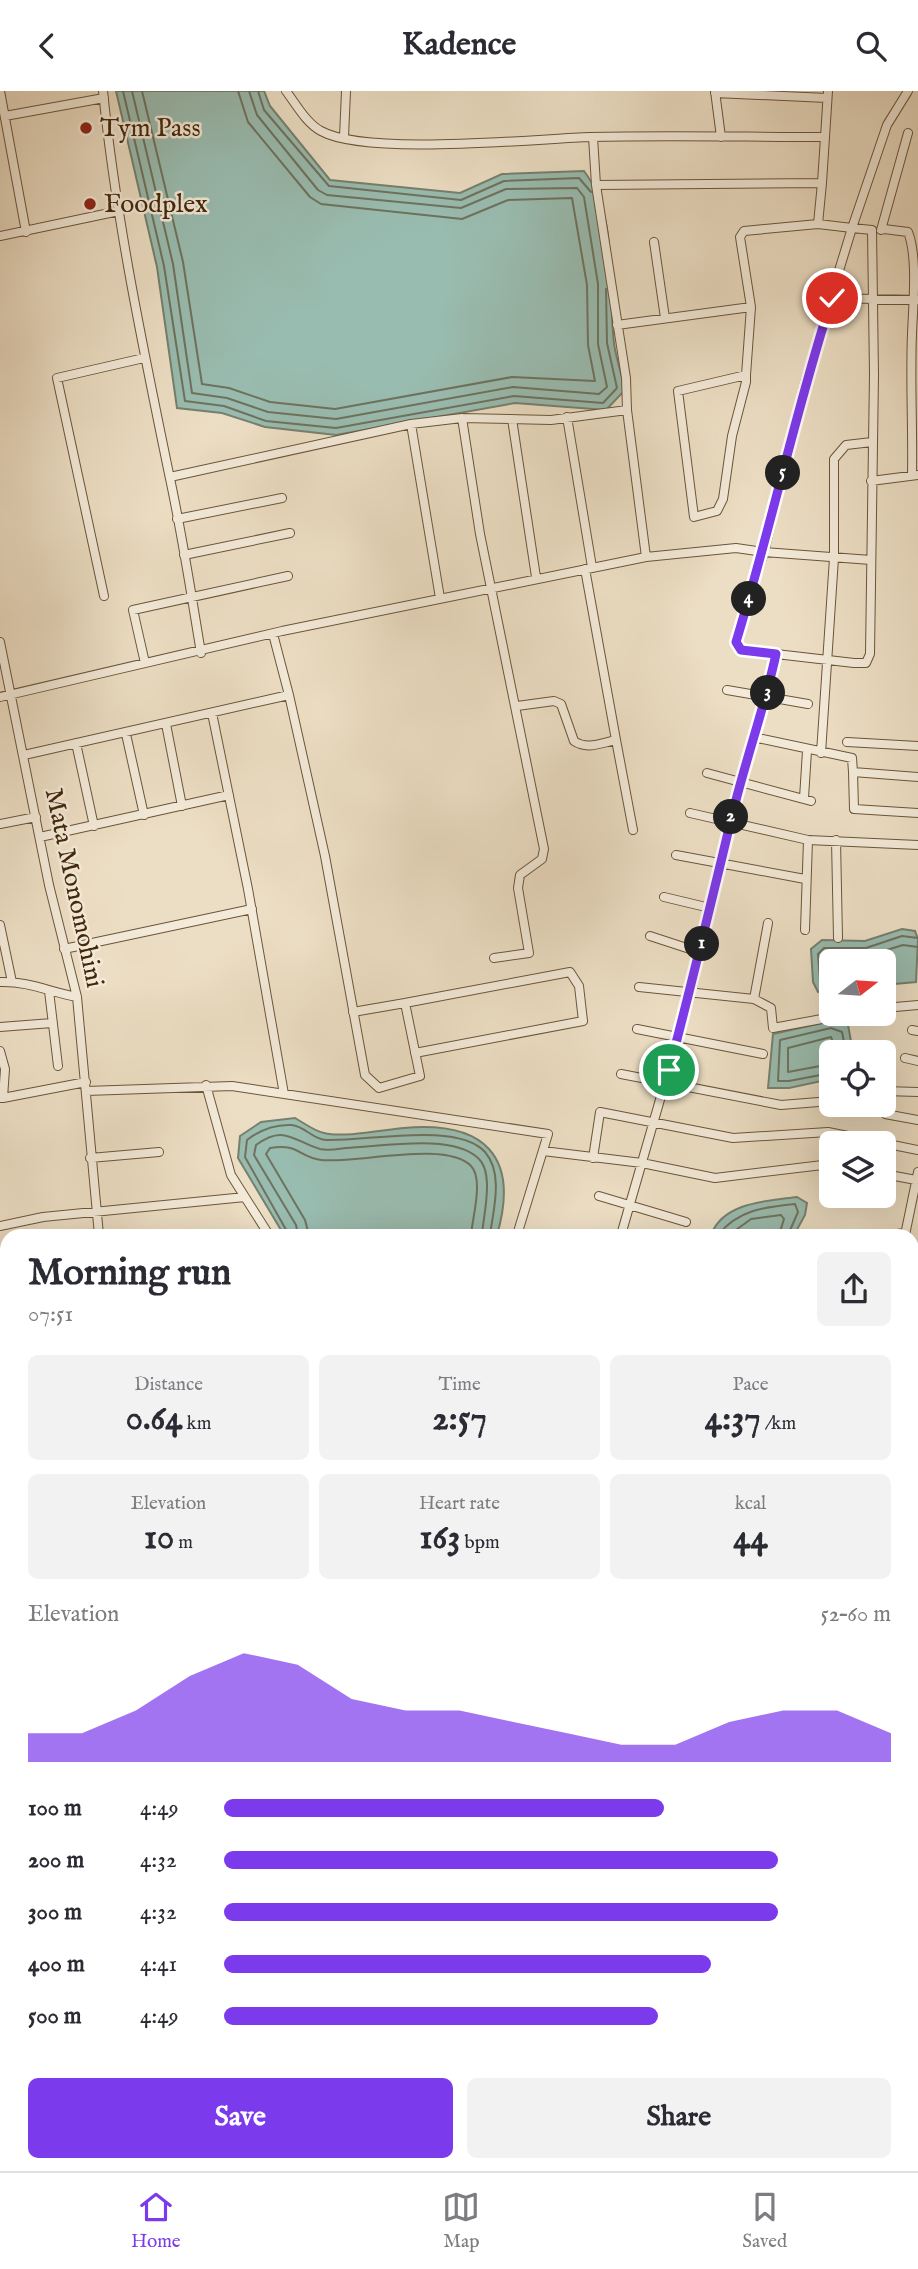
<!DOCTYPE html>
<html lang="en">
<head>
<meta charset="utf-8">
<style>
  :root { --surface:#fff; --page:#f2f2f3; --text:#2b2b33; --muted:#7c7c81; --line:#e1e1e2; --accent:#7c3aed }
  body { margin:0; font-family:"IM FELL English",serif; background:var(--page); color:var(--text); height:100vh; display:flex; flex-direction:column; font-size:26px; white-space:nowrap }
  * { box-sizing:border-box; margin:0 }
  p { font-size:23px; color:var(--muted) }
  .icon { flex:none; width:38px; height:38px; fill:none; stroke:currentColor; stroke-width:2; stroke-linecap:round; stroke-linejoin:round }
  .map { position:relative; flex:1; overflow:hidden }
  .side { position:absolute; left:0px; top:1138px; width:919px; height:943px; display:flex; flex-direction:column; background:var(--surface); border-radius:21px 21px 0 0; box-shadow:0 7px 28px #0002 }
  .side>* { flex:none }
  .needle { width:46px; rotate:73deg }
  .tools { position:absolute; left:819px; top:858px; display:grid; gap:14px }
  .tools a { display:grid; place-items:center; width:77px; height:77px; border-radius:10px; background:var(--surface); box-shadow:0 7px 28px #0002; font-size:35px }
  .pin { position:absolute; display:grid; place-items:center; width:60px; height:60px; color:#fff; margin:-30px; border:4px solid #fff; border-radius:50%; box-shadow:0 2px 7px #0007 }
  .km { position:absolute; width:35px; height:35px; margin:-18px; border-radius:50%; background:#222; color:#fff; font-size:19px; line-height:35px; text-align:center }
  .round { display:grid; place-items:center; flex:none; width:74px; height:74px; border-radius:10px; background:var(--page) }
  .head { display:flex; align-items:center; justify-content:space-between; height:119px; padding:0 28px }
  h1 { font-size:38px; font-weight:700; line-height:52px }
  .figures { display:grid; grid-template-columns:repeat(3,1fr); gap:10px; height:119px; padding:7px 28px }
  .figures div { display:grid; align-content:center; border-radius:10px; background:var(--page); text-align:center }
  .figures b { font-size:35px; font-weight:700 }
  .figures small { font-size:19px; font-weight:400 }
  .figures p { font-size:19px }
  .chart { height:196px; padding:14px 28px }
  .chart p { display:flex; justify-content:space-between }
  .chart svg { width:100%; height:126px; margin-top:7px; fill:var(--accent); opacity:.7 }
  .cta { display:flex; gap:14px; margin-top:auto; padding:14px 28px }
  .cta a { flex:1; height:80px; border-radius:10px; background:var(--accent); color:#fff; font-size:28px; font-weight:700; line-height:80px; text-align:center }
  .cta a+a { background:var(--page); color:var(--text) }
  ul { padding:0 28px; list-style:none; font-size:23px }
  li { display:grid; grid-template-columns:112px 84px 1fr; align-items:center; height:52px }
  li i { height:18px; border-radius:9px; background:var(--accent) }
  header { display:flex; justify-content:space-between; align-items:center; height:91px; padding:0 28px; background:var(--surface); font-size:32px; font-weight:700 }
  .dock { display:flex; justify-content:space-around; align-items:center; height:98px; border-top:2px solid var(--line); background:var(--surface); font-size:19px; color:var(--muted) }
  .dock a { display:grid; justify-items:center; gap:4px }
  .dock .active { color:var(--accent) }
  .map>svg:first-child { display:block }
  .water { fill:#99bcb0; stroke:#76806e; stroke-width:2 }
  .lines { fill:none; stroke-linecap:round; stroke-linejoin:round }
  .shore { stroke:#6e725e; stroke-width:2 }
  .canal { stroke:#99bcb0; stroke-width:9 }
  .street-casing { stroke:#6c5539; stroke-width:10 }
  .secondary-casing { stroke:#42270b; stroke-width:13 }
  .street { stroke:#f3ead9; stroke-width:8 }
  .secondary { stroke:#f3ead9; stroke-width:10 }
  .rail { stroke:#42270b; stroke-width:2.5; stroke-dasharray:12 12; stroke-linecap:butt }
  .route-casing { stroke:#fff; stroke-width:14 }
  .route { stroke:#7c3aed; stroke-width:9 }
  .poi-dot { fill:#8f2418; stroke:#f3ead9; stroke-width:2.5 }
  .labels { text-anchor:middle; dominant-baseline:central; stroke-width:5; stroke-linejoin:round; paint-order:stroke }
  .poi-label { font-size:26px; fill:#42270b; stroke:#f3ead9; text-anchor:start }
  .street-label { font-size:26px; fill:#42270b; stroke:#f3ead9 }
</style>
</head>
<body>
<header><svg class="icon" aria-label="back" viewBox="0 0 24 24"><path d="M15 5l-7 7 7 7"/></svg>Kadence<svg class="icon" aria-label="search" viewBox="0 0 24 24"><circle cx="10" cy="10" r="6"/><path d="M15 15l6 6"/></svg></header>
<div class="map">
<svg width="918" height="2080" viewBox="0 0 918 2080">
  <rect width="100%" height="100%" fill="#ecdec4"/>
  <filter id="stains"><feTurbulence type="fractalNoise" baseFrequency=".00286" numOctaves="4"/><feColorMatrix values="0 0 0 0 .2 0 0 0 0 .09 0 0 0 0 .02 0 0 0 .5 -.17"/></filter>
  <radialGradient id="worn" r=".72"><stop offset=".6" stop-color="#630" stop-opacity="0"/><stop offset="1" stop-color="#630" stop-opacity=".3"/></radialGradient>
  <path class="water" d="M 116,0 L 264,0 L 270,15 L 330,89 L 460,102 L 502,83 L 584,80 C 620,128 607,196 614,252 C 616,268 622,284 625,299 L 606,319 L 515,312 L 336,344 L 265,336 L 222,322 L 177,317 L 157,176 Z
    M 902,838 L 915,840 L 918,848 L 916,891 L 884,894 L 884,870 L 831,870 L 831,899 L 818,901 L 813,891 L 811,858 L 822,849 L 865,850 Z
    M 831,930 L 848,934 L 853,961 L 831,961 L 831,988 L 789,997 L 768,997 L 773,943 Z
    M 295,1027 C 304,1032 314,1040 324,1042 C 343,1047 383,1039 404,1037 C 484,1030 520,1065 497,1144 L 284,1144 L 238,1067 L 240,1045 L 261,1031 Z
    M 797,1106 L 807,1112 L 805,1124 L 794,1144 L 711,1144 C 723,1111 767,1110 797,1106 Z
    M 918,1390 L 918,1441 L 912,1446 L 912,1400 Z
    M 918,2054 L 918,2080 L 851,2080 L 867,2074 L 912,2074 L 912,2057 Z
    M 626,2074 L 658,2074 L 658,2080 L 625,2080 Z"/>
  <g class="lines">
    <path class="shore" d="M 123,0 L 164,175 L 185,310 L 224,315 L 266,330 L 336,337 L 514,305 L 603,312 L 617,297 L 607,252 L 606,198
      M 132,0 L 173,173 L 192,302 L 227,307 L 268,321 L 336,328 L 513,296 L 599,303 L 607,296 L 598,253 L 598,193 L 584,106 L 577,97 L 506,98 L 461,117 L 327,104 L 318,99 L 257,24 L 249,0
      M 142,0 L 183,171 L 202,293 L 229,297 L 270,311 L 335,318 L 512,286 L 595,290 L 588,254 L 587,194 L 572,107 L 508,109 L 462,128 L 321,113 L 310,106 L 248,31 L 238,0
      M 258,0 L 264,19 L 329,95 L 461,109 L 504,90 L 579,87 L 591,101
      M 831,884 L 828,881 L 830,865 L 867,865 L 903,854 L 918,856
      M 831,893 L 823,893 L 820,889 L 818,863 L 824,857 L 866,857 L 902,845 L 918,847
      M 831,973 L 788,981 L 788,957 L 831,946 L 837,961
      M 831,982 L 789,990 L 778,990 L 780,949 L 831,937 L 842,941 L 846,961
      M 289,1144 L 245,1066 L 247,1049 C 260,1039 275,1033 292,1034 C 304,1035 314,1049 326,1049 C 364,1051 457,1030 485,1061 C 504,1083 493,1120 490,1144
      M 298,1144 L 296,1134 L 254,1064 L 256,1054 C 284,1033 293,1050 320,1058 C 328,1060 338,1058 346,1057 C 380,1056 452,1042 478,1067 C 495,1082 483,1125 482,1144
      M 309,1144 L 305,1129 L 266,1063 L 270,1057 C 299,1052 298,1066 321,1069 C 356,1073 446,1049 471,1075 C 484,1088 472,1129 471,1144
      M 718,1144 C 738,1119 764,1116 795,1113 L 798,1121 L 788,1144
      M 729,1144 L 751,1128 L 781,1124 L 784,1128 L 779,1144"/>
    <path class="canal" d="M 912,1532 L 918,1529"/>
    <defs>
      <path id="street" d="M 0,0 L 26,141
        M 103,0 C 116,129 143,256 169,383 C 182,442 191,502 201,562
        M 286,0 C 296,13 306,32 321,40 C 366,65 533,48 590,46 C 668,44 746,46 824,46
        M 715,0 L 721,46
        M 715,2 L 827,7
        M 5,25 L 104,7
        M 344,46 L 346,0
        M 596,94 L 822,92 L 828,0
        M 818,133 L 822,92
        M 884,138 L 908,141 C 918,166 913,215 912,243 C 910,290 913,337 912,384
        M 881,139 L 908,42
        M 0,145 L 119,120
        M 654,151 L 665,227
        M 832,207 L 918,209
        M 617,234 L 751,216 L 740,146 L 744,140 L 818,133 L 852,137 L 805,291 L 764,461 L 871,469
        M 746,284 L 678,300 L 694,426 L 717,420 L 723,408 L 732,345 L 746,291 L 746,284 L 751,216
        M 567,326 L 592,476
        M 462,327 L 480,443 L 544,758 L 542,768 L 520,784 L 518,797 L 529,862 L 494,867
        M 512,328 L 536,486
        M 411,333 L 440,507
        M 170,386 L 411,333 L 462,327 L 551,329 L 627,319
        M 871,390 L 918,384
        M 177,428 L 282,407
        M 184,464 L 290,442
        M 104,505 L 57,287 L 144,267
        M 0,551 L 49,794 L 77,906 L 99,1144
        M 776,563 L 854,572 L 866,572 L 870,563 L 874,283 L 872,139 L 852,137 L 887,34 L 908,0
        M 145,572 L 133,519 L 288,485
        M 727,599 L 808,613
        M 289,604 L 325,765 L 365,984 L 379,997 L 420,985 L 405,912 L 570,881 L 579,895 L 583,930 L 415,962
        M 0,606 L 282,540 L 646,466 L 627,319 L 626,287 L 596,94 L 593,46
        M 517,615 L 554,610 L 561,613 L 574,650 C 587,659 601,652 616,649 L 585,478
        M 212,622 L 248,798 L 284,1003
        M 166,633 L 182,715
        M 126,643 L 144,724
        M 753,646 L 852,667 L 853,681
        M 616,649 L 633,739
        M 847,651 L 918,655
        M 76,652 L 94,735
        M 821,662 L 834,467 L 834,368 L 846,354 L 872,351
        M 24,664 L 289,604 L 273,543
        M 707,682 L 811,710
        M 918,686 L 853,681 L 854,718 L 918,722
        M 804,707 L 807,660
        M 690,722 L 808,749
        M 0,733 L 36,726
        M 40,746 L 229,704
        M 836,749 L 838,847
        M 676,764 L 805,788
        M 664,806 L 710,817
        M 0,834 L 12,891
        M 805,839 L 808,749 L 918,754
        M 650,845 L 699,861
        M 64,858 L 252,818
        M 0,891 C 28,890 50,901 77,906
        M 639,896 L 754,908 L 771,917 L 773,937 L 854,922
        M 49,900 L 58,975
        M 754,908 L 768,832
        M 884,917 L 918,914
        M 353,921 L 405,912
        M 0,936 L 52,932
        M 637,938 L 763,963
        M 912,939 L 918,940
        M 0,960 L 5,978 L 3,1007 L 0,1007
        M 905,967 L 918,970
        M 621,983 L 781,1014 L 831,1010
        M 206,994 L 231,1084 L 269,1144
        M 86,1000 L 232,995 L 548,1043 L 517,1144
        M 884,1000 L 918,1001
        M 3,1007 L 86,991
        M 885,1023 L 918,1029
        M 543,1060 L 642,1072 L 715,1087 L 831,1073
        M 90,1067 L 159,1061
        M 593,1067 L 600,1021 L 733,1047 L 828,1041 L 918,1059
        M 884,1083 L 916,1089
        M 599,1105 L 686,1131
        M 0,1135 L 43,1126 L 245,1106
        M 621,1144 L 691,901 L 730,730 L 767,605 L 776,563 L 741,559 L 736,550 L 764,461 L 736,457 L 646,466
        M 889,1144 L 905,1142
        M 905,1144 L 918,1081
        M 912,1217 L 918,1211
        M 0,1264 L 7,1263
        M 0,1363 L 7,1361
        M 0,1433 L 4,1451 L 0,1464
        M 0,1561 L 7,1558
        M 0,1609 L 7,1606
        M 0,1638 L 7,1635
        M 0,1658 L 7,1658
        M 0,1687 L 7,1719
        M 0,1743 L 7,1743
        M 0,1770 L 6,1787 L 0,1789
        M 0,1894 L 7,1893
        M 0,1953 L 7,1953
        M 912,2051 L 918,2049
        M 833,2080 L 850,2074"/>
      <path id="secondary" d="M 912,1552 L 918,1552
        M 670,2080 L 670,2074"/>
    </defs>
    <use href="#street" class="street-casing"/>
    <use href="#secondary" class="secondary-casing"/>
    <use href="#street" class="street"/>
    <use href="#secondary" class="secondary"/>
    <path class="rail" d="M 912,1235 L 918,1232
      M 912,1290 L 918,1278
      M 912,1313 L 918,1300
      M 912,1338 L 918,1324
      M 912,1355 L 918,1344
      M 912,1465 L 918,1460
      M 0,1566 L 7,1563
      M 0,1585 L 7,1582
      M 0,1906 L 7,1906
      M 0,1932 L 7,1931
      M 0,1980 L 7,1980
      M 0,1996 L 7,1995
      M 521,2074 L 526,2080
      M 539,2074 L 544,2080
      M 129,2080 L 137,2074"/>
  </g>
  <g class="lines">
    <defs>
      <path id="route" d="M 669,979 C 691,896 711,812 731,729 C 744,673 764,619 776,563 L 741,559 L 736,551 C 771,437 795,321 832,207"/>
    </defs>
    <use href="#route" class="route-casing"/>
    <use href="#route" class="route"/>
  </g>
  <g class="poi-dot">
    <circle cx="86" cy="37" r="7"/>
    <circle cx="90" cy="113" r="7"/>
  </g>
  <g class="labels">
    <g class="poi-label">
      <text x="100" y="37">Tym Pass</text>
      <text x="104" y="113">Foodplex</text>
    </g>
    <g class="street-label">
      <text transform="translate(74 797) rotate(78)">Mata Monomohini</text>
    </g>
  </g>
  <rect width="100%" height="100%" filter="url(#stains)"/>
  <rect width="100%" height="100%" fill="url(#worn)"/>
</svg>
<div class="tools">
<a><svg class="needle" viewBox="-14 -14 28 28"><path d="M0-13l5 13h-10z" fill="#e53935"/><path d="M0 13l5-13h-10z" fill="#7c7c81"/></svg></a>
<a><svg class="icon" aria-label="locate" viewBox="0 0 24 24"><circle cx="12" cy="12" r="6"/><path d="M12 2v4M12 18v4M2 12h4M18 12h4"/></svg></a>
<a><svg class="icon" aria-label="layers" viewBox="0 0 24 24"><path d="M12 4l9 5-9 5-9-5zM3 14l9 5 9-5"/></svg></a>
</div>
<div class="pin" style="left:669px;top:979px;background:#1e9e55"><svg class="icon" aria-label="arrive" viewBox="0 0 24 24"><path d="M6 21V4h12l-3 4 3 4H6"/></svg></div>
<div class="pin" style="left:832px;top:207px;background:#d93025"><svg class="icon" aria-label="check" viewBox="0 0 24 24"><path d="M5 12l5 5 9-10"/></svg></div>
<b class="km" style="left:702px;top:853px">1</b>
<b class="km" style="left:731px;top:726px">2</b>
<b class="km" style="left:768px;top:602px">3</b>
<b class="km" style="left:749px;top:508px">4</b>
<b class="km" style="left:783px;top:382px">5</b>
<section class="side">
<div class="head"><div><h1>Morning run</h1><p>07:51</p></div><a class="round"><svg class="icon" aria-label="share" viewBox="0 0 24 24"><path d="M12 15V3M7 8l5-5 5 5M5 13v7h14v-7"/></svg></a></div>
<div class="figures">
<div><p>Distance</p><b>0.64<small> km</small></b></div>
<div><p>Time</p><b>2:57</b></div>
<div><p>Pace</p><b>4:37<small> /km</small></b></div>
</div>
<div class="figures">
<div><p>Elevation</p><b>10<small> m</small></b></div>
<div><p>Heart rate</p><b>163<small> bpm</small></b></div>
<div><p>kcal</p><b>44</b></div>
</div>
<div class="chart"><p><span>Elevation</span>52–60 m</p>
<svg viewBox="0 0 160 44" preserveAspectRatio="none"><path d="M0 44V34L10 34L20 26L30 14L40 6L50 10L60 22L70 26L80 26L90 30L100 34L110 38L120 38L130 30L140 26L150 26L160 34V44z"/></svg>
</div>
<ul>
<li><b>100 m</b>4:49<i style="width:66%"></i></li>
<li><b>200 m</b>4:32<i style="width:83%"></i></li>
<li><b>300 m</b>4:32<i style="width:83%"></i></li>
<li><b>400 m</b>4:41<i style="width:73%"></i></li>
<li><b>500 m</b>4:49<i style="width:65%"></i></li>
</ul>
<div class="cta"><a>Save</a><a>Share</a></div>
</section>
</div>
<nav class="dock">
<a class="active"><svg class="icon" aria-label="home" viewBox="0 0 24 24"><path d="M3 11l9-7 9 7M6 9v11h12V9"/></svg>Home</a>
<a><svg class="icon" aria-label="map" viewBox="0 0 24 24"><path d="M3 6l6-2 6 2 6-2v14l-6 2-6-2-6 2zM9 4v14M15 6v14"/></svg>Map</a>
<a><svg class="icon" aria-label="saved" viewBox="0 0 24 24"><path d="M7 4h10v16l-5-4-5 4z"/></svg>Saved</a>
</nav>
</body>
</html>
